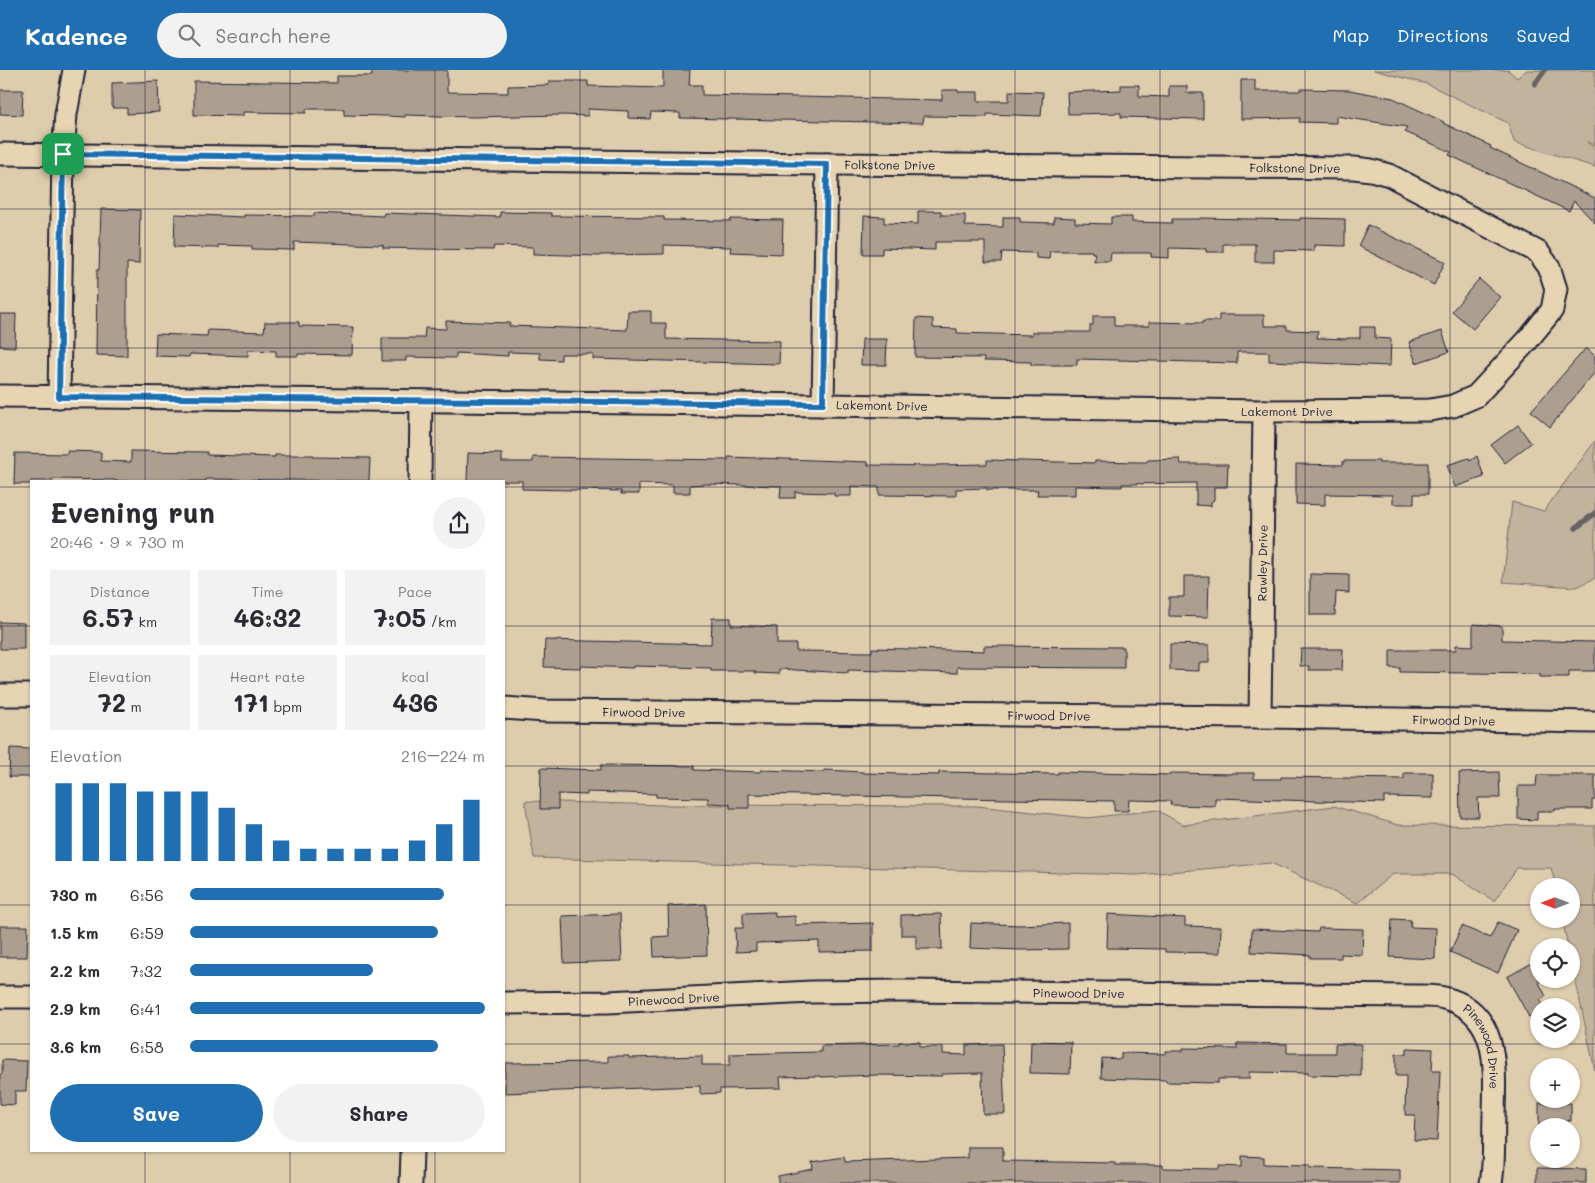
<!DOCTYPE html>
<html lang="en">
<head>
<meta charset="utf-8">
<style>
  :root { --surface:#fff; --page:#f2f2f3; --text:#2b2b33; --muted:#7c7c81; --accent:#1f6fb2 }
  body { margin:0; font-family:Mali,sans-serif; background:var(--page); color:var(--text); height:100vh; display:flex; flex-direction:column; font-size:19px; white-space:nowrap }
  * { box-sizing:border-box; margin:0 }
  p { font-size:16px; color:var(--muted) }
  .icon { flex:none; width:28px; height:28px; fill:none; stroke:currentColor; stroke-width:2; stroke-linecap:round; stroke-linejoin:round }
  .map { position:relative; flex:1; overflow:hidden }
  .details { position:absolute; left:30px; top:410px; width:475px; height:672px; display:flex; flex-direction:column; background:var(--surface); border-radius:0px; box-shadow:0 1px 4px #0004 }
  .details>* { flex:none }
  .needle { width:32px; rotate:270deg }
  .tools { position:absolute; left:1530px; top:808px; display:grid; gap:10px }
  .tools a { display:grid; place-items:center; width:50px; height:50px; border-radius:50%; background:var(--surface); box-shadow:0 1px 4px #0004; font-size:25px }
  .pin { position:absolute; display:grid; place-items:center; width:42px; height:42px; color:#fff; margin:-21px; border-radius:10px; box-shadow:0 2px 8px #0006 }
  .round { display:grid; place-items:center; flex:none; width:52px; height:52px; border-radius:26px; background:var(--page) }
  .head { display:flex; align-items:center; justify-content:space-between; height:85px; padding:0 20px }
  h1 { font-size:28px; font-weight:700; line-height:38px }
  .metrics { display:grid; grid-template-columns:repeat(3,1fr); gap:8px; height:85px; padding:5px 20px }
  .metrics div { display:grid; align-content:center; border-radius:0px; background:var(--page); text-align:center }
  .metrics b { font-size:25px; font-weight:700 }
  .metrics small { font-size:14px; font-weight:400 }
  .metrics p { font-size:14px }
  .chart { height:140px; padding:10px 20px }
  .chart p { display:flex; justify-content:space-between }
  .chart svg { width:100%; height:90px; margin-top:5px; stroke:var(--accent); stroke-width:6 }
  .action { display:flex; gap:10px; margin-top:auto; padding:10px 20px }
  .action a { flex:1; height:58px; border-radius:30px; background:var(--accent); color:#fff; font-size:20px; font-weight:700; line-height:58px; text-align:center }
  .action a+a { background:var(--page); color:var(--text) }
  ul { padding:0 20px; list-style:none; font-size:16px }
  li { display:grid; grid-template-columns:80px 60px 1fr; align-items:center; height:38px }
  li i { height:12px; border-radius:6px; background:var(--accent) }
  header { display:flex; align-items:center; gap:30px; box-sizing:border-box; height:70px; padding:0 25px; background:var(--accent); color:#fff }
  header strong { font-size:24px }
  nav { display:flex; gap:28px; margin-inline-start:auto; font-size:18px }
  .search { width:350px; height:45px; background:var(--page); display:flex; align-items:center; gap:12px; box-sizing:border-box; padding:0 18px; border-radius:28px; color:var(--muted); font-size:19px }
  .map>svg:first-child { display:block }
  .green { fill:#c2b39d; stroke:#726a6c }
  .lines { fill:none; stroke-linecap:round; stroke-linejoin:round }
  .stream { stroke:#696366; stroke-width:5.5 }
  .building { fill:#ad9f8f; stroke:#22223b }
  .street-casing { stroke:#22223b; stroke-width:25 }
  .street { stroke:#e6d4b2; stroke-width:21 }
  .route-casing { stroke:#fff; stroke-width:10 }
  .route { stroke:#1f6fb2; stroke-width:6 }
  .grid { fill:none; stroke:#22223b; stroke-width:1; stroke-opacity:0.55 }
  .labels { text-anchor:middle; dominant-baseline:central; stroke-width:5; stroke-linejoin:round; paint-order:stroke }
  .street-label { font-size:12px; fill:#22223b; stroke:#e6d4b2 }
</style>
</head>
<body>
<header>
<strong>Kadence</strong>
<div class="search"><svg class="icon" aria-label="search" viewBox="0 0 24 24"><circle cx="10" cy="10" r="6"/><path d="M15 15l6 6"/></svg>Search here</div>
<nav><a>Map</a><a>Directions</a><a>Saved</a></nav>
</header>
<div class="map">
<svg width="1595" height="1113" viewBox="0 0 1595 1113">
  <rect width="100%" height="100%" fill="#decdad"/>
  <filter id="ink" filterUnits="userSpaceOnUse"><feTurbulence type="fractalNoise" baseFrequency=".02" numOctaves="2"/><feDisplacementMap in="SourceGraphic" scale="10" xChannelSelector="R" yChannelSelector="G"/><feConvolveMatrix kernelMatrix="1 2 1 2 8 2 1 2 1" color-interpolation-filters="sRGB"/></filter>
  <g filter="url(#ink)">
    <path class="green" d="M 1374,0 L 1508,0 L 1517,8 L 1527,0 L 1595,0 L 1595,75 L 1587,72 L 1595,79 L 1595,97 L 1514,72 L 1508,53 L 1427,14 Z
      M 1595,371 L 1595,508 L 1577,517 L 1503,512 L 1512,432 L 1544,441 Z
      M 525,731 L 663,735 L 977,736 L 1088,748 L 1157,740 L 1183,755 L 1334,736 L 1398,755 L 1595,756 L 1595,1001 L 1571,890 L 1571,876 L 1568,876 L 1562,849 L 1571,849 L 1571,816 L 1556,816 L 1551,798 L 1517,798 L 1494,831 L 1452,804 L 1393,804 L 1357,833 L 1271,793 L 1136,805 L 534,788 Z"/>
    <g class="lines">
      <path class="stream" d="M 1535,14 L 1545,0
        M 1576,458 L 1595,443"/>
    </g>
    <path class="building" d="M 372,0 L 447,0 L 447,22 L 508,23 L 508,16 L 549,15 L 549,11 L 588,11 L 588,16 L 663,18 L 663,0 L 690,0 L 689,15 L 702,15 L 702,25 L 942,30 L 942,20 L 958,20 L 958,22 L 978,22 L 978,31 L 1009,31 L 1009,21 L 1043,22 L 1041,46 L 987,44 L 987,47 L 924,46 L 923,53 L 680,48 L 680,43 L 651,42 L 650,49 L 628,48 L 628,41 L 588,39 L 588,46 L 563,45 L 472,47 L 405,45 L 405,47 L 387,46 L 344,45 L 344,39 L 306,39 L 306,43 L 243,42 L 243,46 L 194,45 L 194,11 L 337,13 L 337,6 L 372,6 Z
      M 1241,10 L 1255,10 L 1255,21 L 1300,21 L 1300,19 L 1349,20 L 1393,28 L 1444,52 L 1443,53 L 1491,76 L 1490,78 L 1595,128 L 1595,153 L 1574,131 L 1569,141 L 1449,85 L 1451,82 L 1405,62 L 1407,57 L 1336,46 L 1336,53 L 1299,52 L 1300,48 L 1241,49 Z
      M 158,11 L 159,42 L 127,44 L 127,38 L 112,38 L 112,13 Z
      M 1121,15 L 1139,15 L 1139,26 L 1169,27 L 1169,16 L 1187,16 L 1187,23 L 1203,23 L 1203,49 L 1121,47 L 1121,43 L 1068,44 L 1067,22 L 1121,20 Z
      M 0,20 L 23,20 L 22,45 L 0,44 Z
      M 101,139 L 140,140 L 139,194 L 127,193 L 127,286 L 96,285 L 97,200 L 99,200 Z
      M 918,141 L 941,141 L 941,145 L 965,145 L 965,156 L 1003,157 L 1003,147 L 1020,147 L 1020,152 L 1054,153 L 1054,147 L 1075,148 L 1075,153 L 1111,154 L 1111,147 L 1132,147 L 1132,152 L 1172,153 L 1172,149 L 1200,149 L 1200,148 L 1300,150 L 1300,148 L 1345,149 L 1345,176 L 1314,175 L 1314,181 L 1274,180 L 1274,192 L 1255,192 L 1255,174 L 1223,174 L 1223,182 L 1206,182 L 1206,179 L 1169,178 L 1169,188 L 1151,187 L 1151,183 L 1111,183 L 1110,191 L 1094,191 L 1095,183 L 1092,183 L 1092,181 L 1050,181 L 1049,189 L 1036,188 L 1036,183 L 1002,182 L 1001,192 L 985,192 L 985,172 L 935,172 L 935,180 L 882,178 L 882,184 L 863,184 L 864,146 L 884,147 L 884,153 L 918,154 Z
      M 500,142 L 551,143 L 551,146 L 664,147 L 664,150 L 731,151 L 731,149 L 783,150 L 782,184 L 730,182 L 731,177 L 664,175 L 664,184 L 600,185 L 600,186 L 533,184 L 533,177 L 494,176 L 493,180 L 424,179 L 383,178 L 383,175 L 294,172 L 294,180 L 252,179 L 252,176 L 218,175 L 218,178 L 174,177 L 175,144 L 244,147 L 244,145 L 314,146 L 314,143 L 383,146 L 384,143 L 500,147 Z
      M 1368,155 L 1445,192 L 1434,215 L 1358,176 Z
      M 1479,209 L 1500,227 L 1473,259 L 1452,241 Z
      M 628,241 L 651,241 L 651,253 L 666,253 L 666,269 L 780,271 L 779,294 L 593,289 L 593,284 L 561,284 L 561,290 L 540,289 L 540,283 L 508,282 L 508,286 L 456,283 L 456,288 L 406,287 L 406,291 L 382,291 L 382,268 L 424,268 L 425,258 L 446,259 L 446,251 L 510,253 L 509,256 L 627,260 Z
      M 0,244 L 16,244 L 15,277 L 0,276 Z
      M 1219,245 L 1264,245 L 1264,256 L 1287,256 L 1287,260 L 1318,261 L 1317,268 L 1347,269 L 1347,268 L 1360,268 L 1360,257 L 1375,257 L 1375,268 L 1391,269 L 1390,296 L 1269,291 L 1269,282 L 1237,282 L 1237,293 L 1077,289 L 1077,295 L 1031,295 L 1031,292 L 984,291 L 984,288 L 915,287 L 916,248 L 933,249 L 933,258 L 957,259 L 957,263 L 1032,265 L 1032,262 L 1090,262 L 1090,255 L 1093,255 L 1093,246 L 1114,246 L 1114,256 L 1149,256 L 1149,252 L 1203,253 L 1203,251 L 1219,251 Z
      M 265,252 L 299,252 L 299,256 L 353,257 L 352,285 L 298,284 L 298,286 L 276,286 L 276,281 L 248,280 L 248,286 L 190,284 L 189,287 L 155,286 L 156,264 L 207,266 L 208,260 L 264,262 Z
      M 1442,261 L 1449,282 L 1416,293 L 1409,272 Z
      M 862,269 L 887,269 L 886,295 L 861,295 Z
      M 1586,278 L 1595,286 L 1595,302 L 1550,357 L 1531,341 Z
      M 1518,355 L 1531,373 L 1505,393 L 1491,375 Z
      M 67,381 L 101,382 L 101,391 L 131,392 L 131,381 L 207,382 L 207,385 L 275,387 L 275,385 L 314,385 L 314,387 L 370,388 L 369,411 L 206,409 L 206,411 L 115,411 L 115,410 L 53,409 L 53,411 L 31,411 L 31,414 L 14,414 L 15,383 L 67,384 Z
      M 468,383 L 502,384 L 502,392 L 533,392 L 533,387 L 728,390 L 728,387 L 868,392 L 868,395 L 936,396 L 936,395 L 987,394 L 987,390 L 1095,393 L 1095,391 L 1136,392 L 1147,392 L 1148,390 L 1180,389 L 1181,394 L 1228,394 L 1227,417 L 1214,417 L 1214,430 L 1211,432 L 1211,436 L 1196,435 L 1196,413 L 1122,414 L 1122,417 L 1075,416 L 1075,425 L 1037,425 L 1038,420 L 987,420 L 987,418 L 956,419 L 956,426 L 879,425 L 879,417 L 851,416 L 851,426 L 834,426 L 834,423 L 795,422 L 795,428 L 780,428 L 781,416 L 705,414 L 690,415 L 690,423 L 673,423 L 673,415 L 639,414 L 639,424 L 621,424 L 621,421 L 522,419 L 522,411 L 467,411 Z
      M 1477,386 L 1484,407 L 1455,417 L 1447,395 L 1469,388 L 1470,391 Z
      M 1343,391 L 1379,391 L 1379,393 L 1428,393 L 1428,424 L 1414,424 L 1414,434 L 1393,434 L 1393,425 L 1325,424 L 1325,435 L 1296,434 L 1296,394 L 1343,395 Z
      M 1310,504 L 1349,505 L 1349,523 L 1336,522 L 1335,545 L 1310,545 Z
      M 1184,506 L 1209,506 L 1208,547 L 1169,546 L 1169,527 L 1184,527 Z
      M 712,548 L 731,548 L 731,555 L 777,557 L 777,574 L 796,574 L 796,581 L 872,582 L 872,578 L 984,581 L 984,576 L 1124,577 L 1124,598 L 957,597 L 957,603 L 848,600 L 848,603 L 779,599 L 779,604 L 755,603 L 755,601 L 711,601 L 711,598 L 633,596 L 633,598 L 581,596 L 581,598 L 544,597 L 545,570 L 711,574 Z
      M 0,552 L 24,553 L 24,579 L 0,579 Z
      M 1473,554 L 1502,556 L 1502,570 L 1595,572 L 1595,601 L 1569,601 L 1569,607 L 1540,607 L 1540,604 L 1400,602 L 1400,598 L 1390,598 L 1390,580 L 1456,580 L 1456,575 L 1473,576 Z
      M 1170,574 L 1209,575 L 1209,593 L 1199,593 L 1199,601 L 1170,600 Z
      M 1301,579 L 1343,579 L 1342,600 L 1309,600 L 1309,596 L 1300,596 Z
      M 10,678 L 31,679 L 31,707 L 9,707 Z
      M 601,695 L 694,696 L 694,700 L 761,702 L 761,700 L 824,702 L 824,700 L 863,702 L 863,703 L 939,705 L 939,702 L 1058,704 L 1058,702 L 1171,705 L 1171,703 L 1231,704 L 1231,703 L 1254,703 L 1254,709 L 1281,709 L 1281,707 L 1404,709 L 1404,703 L 1433,703 L 1433,728 L 1384,727 L 1384,733 L 1215,728 L 1215,736 L 1170,735 L 1171,731 L 1129,730 L 1128,741 L 1114,741 L 1114,731 L 749,724 L 749,738 L 730,738 L 730,734 L 708,733 L 708,728 L 656,727 L 656,724 L 587,722 L 587,725 L 558,724 L 558,739 L 540,739 L 541,698 L 601,700 Z
      M 1499,702 L 1500,728 L 1478,728 L 1479,747 L 1460,747 L 1459,703 Z
      M 1537,705 L 1595,705 L 1595,730 L 1592,730 L 1592,739 L 1555,739 L 1555,741 L 1537,741 L 1537,750 L 1518,749 L 1518,716 L 1536,716 Z
      M 706,834 L 707,885 L 654,887 L 653,867 L 669,866 L 668,836 Z
      M 775,842 L 775,847 L 795,846 L 795,855 L 873,853 L 873,881 L 819,882 L 819,871 L 756,873 L 756,881 L 736,882 L 735,858 L 743,858 L 743,843 Z
      M 620,844 L 622,891 L 564,893 L 562,846 Z
      M 941,844 L 942,879 L 916,879 L 916,865 L 901,865 L 901,845 Z
      M 1108,844 L 1185,848 L 1185,856 L 1221,857 L 1220,883 L 1165,882 L 1165,879 L 1107,878 Z
      M 1392,849 L 1411,850 L 1410,857 L 1436,858 L 1435,889 L 1390,887 Z
      M 1498,852 L 1517,860 L 1498,903 L 1450,882 L 1462,856 L 1490,868 Z
      M 971,853 L 1019,855 L 1068,853 L 1068,879 L 1020,880 L 970,878 Z
      M 0,856 L 28,856 L 27,887 L 0,887 Z
      M 1319,858 L 1363,859 L 1362,885 L 1341,884 L 1341,888 L 1310,888 L 1310,885 L 1251,882 L 1252,859 L 1318,862 Z
      M 1539,889 L 1539,913 L 1546,926 L 1540,930 L 1544,936 L 1539,936 L 1539,942 L 1529,947 L 1507,907 Z
      M 1031,971 L 1071,972 L 1070,1004 L 1030,1003 Z
      M 899,972 L 920,972 L 920,977 L 943,977 L 943,984 L 966,985 L 966,975 L 1002,974 L 1005,1044 L 983,1044 L 982,1003 L 942,1004 L 942,1006 L 876,1005 L 821,1007 L 821,1006 L 780,1007 L 781,1018 L 720,1019 L 720,1023 L 700,1024 L 700,1016 L 505,1023 L 505,993 L 608,992 L 608,986 L 629,986 L 629,988 L 702,986 L 702,995 L 730,995 L 730,984 L 821,982 L 821,976 L 899,974 Z
      M 1237,973 L 1287,974 L 1287,983 L 1335,983 L 1335,974 L 1361,974 L 1361,1006 L 1308,1005 L 1308,1003 L 1249,1002 L 1249,1009 L 1218,1009 L 1218,1013 L 1166,1012 L 1166,1010 L 1101,1008 L 1102,988 L 1121,989 L 1121,983 L 1166,984 L 1166,981 L 1183,981 L 1183,978 L 1237,979 Z
      M 1407,978 L 1433,979 L 1432,1001 L 1440,1001 L 1437,1071 L 1414,1070 L 1415,1045 L 1405,1045 L 1406,1006 L 1396,1006 L 1396,984 L 1407,984 Z
      M 2,990 L 27,991 L 26,1021 L 15,1021 L 15,1035 L 0,1034 L 0,1004 L 2,1004 Z
      M 1539,1033 L 1571,1033 L 1571,1051 L 1568,1050 L 1568,1056 L 1539,1056 Z
      M 968,1077 L 1003,1077 L 1003,1091 L 1115,1093 L 1115,1095 L 1163,1095 L 1163,1098 L 1219,1099 L 1219,1096 L 1242,1097 L 1242,1086 L 1264,1087 L 1264,1094 L 1310,1095 L 1310,1098 L 1400,1100 L 1400,1113 L 778,1113 L 778,1106 L 813,1099 L 812,1092 L 844,1087 L 845,1092 L 968,1088 Z
      M 1537,1098 L 1586,1099 L 1586,1113 L 1537,1113 Z"/>
    <g class="lines">
      <defs>
        <g id="street">
          <path id="s1" d="M 0,84 L 827,94 L 1354,98 L 1371,100 L 1389,105 L 1538,182 L 1549,197 L 1556,219 L 1552,240 L 1527,271 L 1476,326 L 1453,336 L 1430,340 L 1264,341 L 823,335 L 0,326"/>
          <path d="M 59,327 L 63,84 L 66,44 L 74,0"/>
          <path d="M 823,335 L 827,94"/>
          <path d="M 420,411 L 421,331"/>
          <path d="M 0,625 L 31,625"/>
          <path id="s2" d="M 504,638 L 545,641 L 1260,647 L 1595,652"/>
          <path id="s3" d="M 1260,647 L 1264,341"/>
          <path d="M 0,927 L 31,927"/>
          <path id="s4" d="M 504,933 L 608,932 L 812,922 L 904,921 L 1413,926 C 1423,926 1435,925 1444,928 C 1500,941 1495,999 1494,1044 C 1493,1066 1495,1091 1491,1113"/>
          <path d="M 411,1113 L 412,1081"/>
        </g>
      </defs>
      <use href="#street" class="street-casing"/>
      <use href="#street" class="street"/>
    </g>
  </g>
  <g class="lines" filter="url(#ink)">
    <defs>
      <path id="route" d="M 63,84 L 827,94 L 823,334 L 59,327 Z"/>
    </defs>
    <use href="#route" class="route-casing"/>
    <use href="#route" class="route"/>
  </g>
  <path class="grid" d="M 145,0 L 145,411M 290,0 L 290,411M 435,0 L 435,411M 580,0 L 580,1113M 725,0 L 725,1113M 870,0 L 870,1113M 1015,0 L 1015,1113M 1160,0 L 1160,1113M 1305,0 L 1305,1113M 1450,0 L 1450,1113M 0,139 L 1595,139M 0,278 L 1595,278M 0,417 L 31,417M 504,417 L 1595,417M 0,556 L 31,556M 504,556 L 1595,556M 0,696 L 31,696M 504,696 L 1595,696M 0,835 L 31,835M 504,835 L 1539,835M 1571,835 L 1595,835M 0,974 L 31,974M 504,974 L 1595,974M 145,1081 L 145,1113M 290,1081 L 290,1113M 435,1081 L 435,1113"/>
  <g class="labels">
    <g class="street-label">
      <text stroke="none"><textPath href="#s1" startOffset="890">Folkstone Drive</textPath></text>
      <text stroke="none"><textPath href="#s1" startOffset="1295">Folkstone Drive</textPath></text>
      <text transform="translate(882 335) rotate(1)">Lakemont Drive</text>
      <text x="1287" y="341">Lakemont Drive</text>
      <text stroke="none"><textPath href="#s3" startOffset="154">Rawley Drive</textPath></text>
      <text stroke="none"><textPath href="#s2" startOffset="140">Firwood Drive</textPath></text>
      <text stroke="none"><textPath href="#s2" startOffset="545">Firwood Drive</textPath></text>
      <text stroke="none"><textPath href="#s2" startOffset="950">Firwood Drive</textPath></text>
      <text stroke="none"><textPath href="#s4" startOffset="575">Pinewood Drive</textPath></text>
      <text stroke="none"><textPath href="#s4" startOffset="170">Pinewood Drive</textPath></text>
      <text stroke="none"><textPath href="#s4" startOffset="1009">Pinewood Drive</textPath></text>
    </g>
  </g>
</svg>
<div class="tools">
<a><svg class="needle" viewBox="-14 -14 28 28"><path d="M0-13l5 13h-10z" fill="#e53935"/><path d="M0 13l5-13h-10z" fill="#7c7c81"/></svg></a>
<a><svg class="icon" aria-label="locate" viewBox="0 0 24 24"><circle cx="12" cy="12" r="6"/><path d="M12 2v4M12 18v4M2 12h4M18 12h4"/></svg></a>
<a><svg class="icon" aria-label="layers" viewBox="0 0 24 24"><path d="M12 4l9 5-9 5-9-5zM3 14l9 5 9-5"/></svg></a>
<a>+</a>
<a>−</a>
</div>
<div class="pin" style="left:63px;top:84px;background:#1e9e55"><svg class="icon" aria-label="arrive" viewBox="0 0 24 24"><path d="M6 21V4h12l-3 4 3 4H6"/></svg></div>
<section class="details">
<div class="head"><div><h1>Evening run</h1><p>20:46 · 9 × 730 m</p></div><a class="round"><svg class="icon" aria-label="share" viewBox="0 0 24 24"><path d="M12 15V3M7 8l5-5 5 5M5 13v7h14v-7"/></svg></a></div>
<div class="metrics">
<div><p>Distance</p><b>6.57<small> km</small></b></div>
<div><p>Time</p><b>46:32</b></div>
<div><p>Pace</p><b>7:05<small> /km</small></b></div>
</div>
<div class="metrics">
<div><p>Elevation</p><b>72<small> m</small></b></div>
<div><p>Heart rate</p><b>171<small> bpm</small></b></div>
<div><p>kcal</p><b>436</b></div>
</div>
<div class="chart"><p><span>Elevation</span>216–224 m</p>
<svg viewBox="0 0 160 44" preserveAspectRatio="none"><path d="M5 44V6M15 44V6M25 44V6M35 44V10M45 44V10M55 44V10M65 44V18M75 44V26M85 44V34M95 44V38M105 44V38M115 44V38M125 44V38M135 44V34M145 44V26M155 44V14"/></svg>
</div>
<ul>
<li><b>730 m</b>6:56<i style="width:86%"></i></li>
<li><b>1.5 km</b>6:59<i style="width:84%"></i></li>
<li><b>2.2 km</b>7:32<i style="width:62%"></i></li>
<li><b>2.9 km</b>6:41<i style="width:100%"></i></li>
<li><b>3.6 km</b>6:58<i style="width:84%"></i></li>
</ul>
<div class="action"><a>Save</a><a>Share</a></div>
</section>
</div>
</body>
</html>
